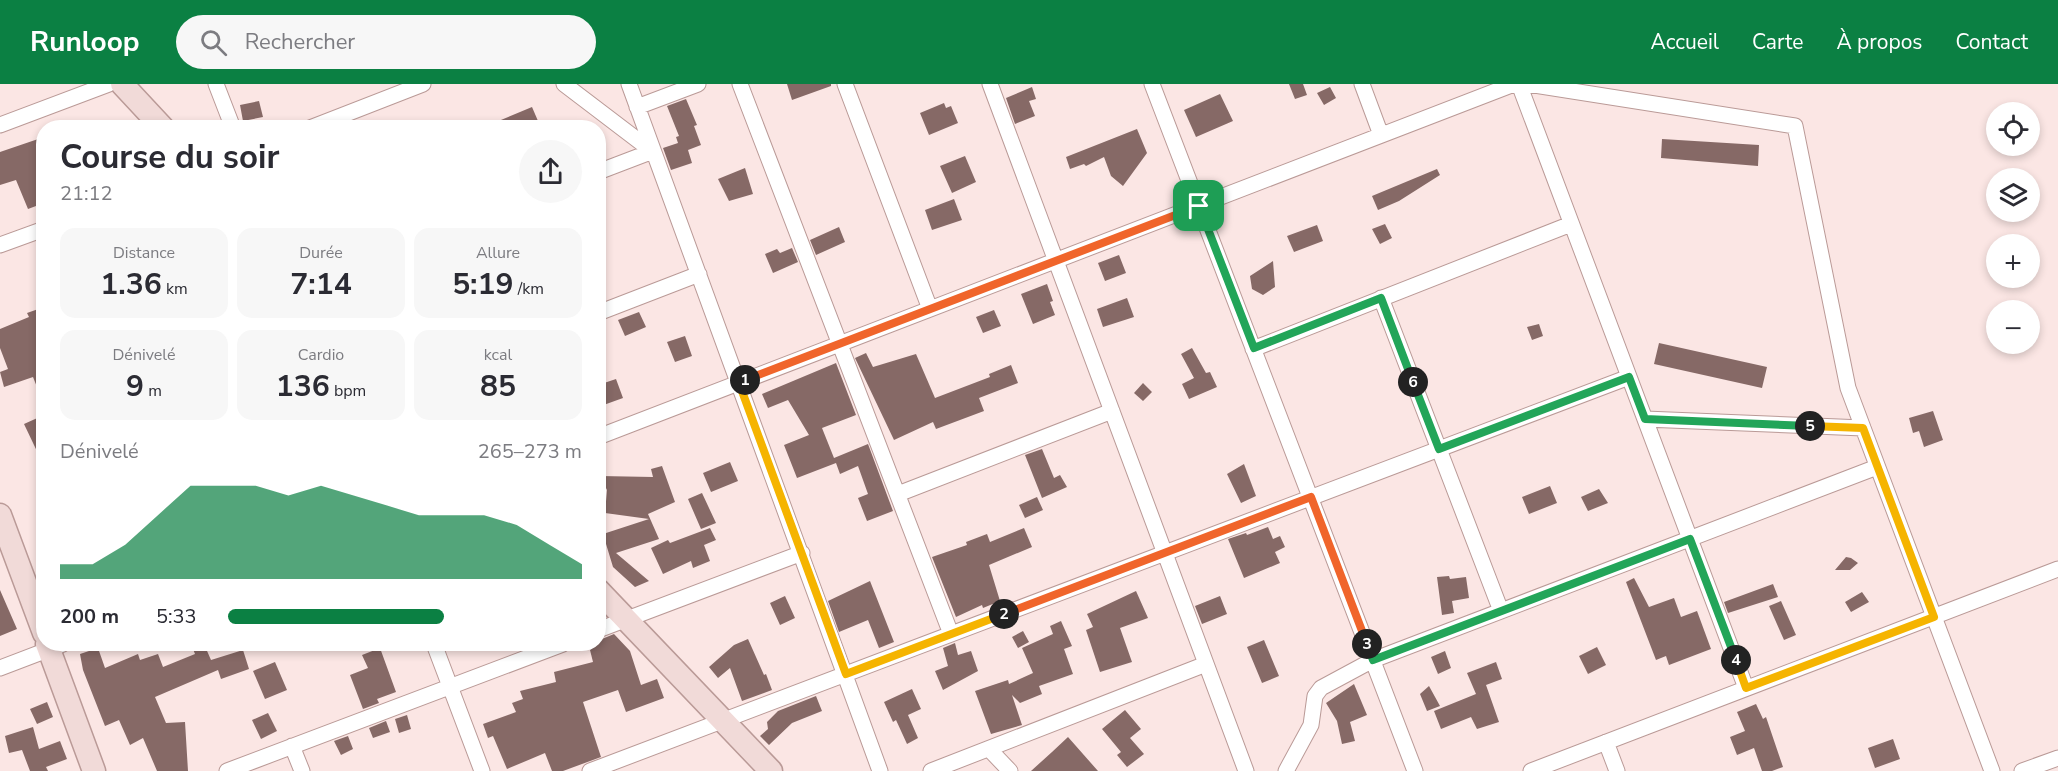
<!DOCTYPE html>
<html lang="fr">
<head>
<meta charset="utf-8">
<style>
  :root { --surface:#fff; --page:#f7f7f7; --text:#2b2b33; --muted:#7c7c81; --accent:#0b8043 }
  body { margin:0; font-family:"Nunito Sans",sans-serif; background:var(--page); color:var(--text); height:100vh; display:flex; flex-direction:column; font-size:22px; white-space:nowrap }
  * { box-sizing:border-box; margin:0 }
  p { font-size:20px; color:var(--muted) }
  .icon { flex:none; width:33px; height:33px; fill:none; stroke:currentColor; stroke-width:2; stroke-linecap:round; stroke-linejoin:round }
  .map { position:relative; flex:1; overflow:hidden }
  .details { position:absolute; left:36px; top:36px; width:570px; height:531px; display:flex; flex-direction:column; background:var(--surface); border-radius:24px; box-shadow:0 3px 9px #0003 }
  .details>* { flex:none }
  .fabs { position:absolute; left:1986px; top:18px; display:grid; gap:12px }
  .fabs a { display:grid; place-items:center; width:54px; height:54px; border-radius:50%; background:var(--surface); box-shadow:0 3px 9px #0003; font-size:30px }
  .pin { position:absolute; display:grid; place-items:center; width:51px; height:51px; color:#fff; margin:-26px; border-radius:12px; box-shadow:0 3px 9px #0006 }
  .km { position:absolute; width:30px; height:30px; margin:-15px; border-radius:50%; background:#222; color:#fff; font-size:16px; line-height:30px; text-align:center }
  .round { display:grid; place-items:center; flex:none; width:63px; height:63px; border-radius:32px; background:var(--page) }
  .head { display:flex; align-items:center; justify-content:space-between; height:102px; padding:0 24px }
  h1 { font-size:33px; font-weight:700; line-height:45px }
  .stats { display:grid; grid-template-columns:repeat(3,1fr); gap:9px; height:102px; padding:6px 24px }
  .stats div { display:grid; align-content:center; border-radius:15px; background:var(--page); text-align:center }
  .stats b { font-size:30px; font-weight:700 }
  .stats small { font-size:16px; font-weight:400 }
  .stats p { font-size:16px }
  .chart { height:168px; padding:12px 24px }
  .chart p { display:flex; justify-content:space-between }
  .chart svg { width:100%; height:108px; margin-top:6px; fill:var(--accent); opacity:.7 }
  ul { padding:0 24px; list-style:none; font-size:20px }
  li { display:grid; grid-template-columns:96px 72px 1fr; align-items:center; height:45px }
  li i { height:15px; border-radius:8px; background:var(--accent) }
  header { display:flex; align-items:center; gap:36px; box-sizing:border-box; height:84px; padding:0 30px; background:var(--accent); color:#fff }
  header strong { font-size:28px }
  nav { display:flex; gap:33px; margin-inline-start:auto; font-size:21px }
  .search { width:420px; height:54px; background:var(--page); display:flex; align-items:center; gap:15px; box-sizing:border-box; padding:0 21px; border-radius:33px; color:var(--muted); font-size:22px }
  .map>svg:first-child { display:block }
  .building { fill:#866966 }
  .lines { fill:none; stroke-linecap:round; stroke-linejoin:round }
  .street-casing { stroke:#ba9a97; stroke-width:17 }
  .secondary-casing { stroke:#ba9a97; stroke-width:25 }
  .street { stroke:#fff; stroke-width:15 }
  .secondary { stroke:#f1dad8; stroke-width:22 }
  .split-1-casing { stroke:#fff; stroke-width:12 }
  .split-2-casing { stroke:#fff; stroke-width:12 }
  .split-3-casing { stroke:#fff; stroke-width:12 }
  .split-4-casing { stroke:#fff; stroke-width:12 }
  .split-5-casing { stroke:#fff; stroke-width:12 }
  .split-6-casing { stroke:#fff; stroke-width:12 }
  .split-7-casing { stroke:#fff; stroke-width:12 }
  .split-1 { stroke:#f0652b; stroke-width:8 }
  .split-2 { stroke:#f5b400; stroke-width:8 }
  .split-3 { stroke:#f0652b; stroke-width:8 }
  .split-4 { stroke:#22a559; stroke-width:8 }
  .split-5 { stroke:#f5b400; stroke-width:8 }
  .split-6 { stroke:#22a559; stroke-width:8 }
  .split-7 { stroke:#22a559; stroke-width:8 }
</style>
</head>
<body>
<header>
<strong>Runloop</strong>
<div class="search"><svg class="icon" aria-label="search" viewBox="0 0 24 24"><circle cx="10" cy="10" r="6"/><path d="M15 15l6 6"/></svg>Rechercher</div>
<nav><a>Accueil</a><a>Carte</a><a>À propos</a><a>Contact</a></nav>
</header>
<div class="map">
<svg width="2058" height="687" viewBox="0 0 2058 687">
  <rect width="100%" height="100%" fill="#fbe6e4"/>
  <path class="building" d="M 787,0 L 831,0 L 831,2 L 792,16 Z
    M 1289,0 L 1303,0 L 1307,11 L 1295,15 Z
    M 1032,3 L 1036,15 L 1029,17 L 1035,32 L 1015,40 L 1006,14 Z
    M 1330,3 L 1336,14 L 1324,21 L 1317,9 Z
    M 1220,10 L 1233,37 L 1196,53 L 1184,26 Z
    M 686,15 L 697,41 L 694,42 L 701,61 L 688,66 L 692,79 L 671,86 L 663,64 L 678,59 L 676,53 L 679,52 L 667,22 Z
    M 259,17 L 263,33 L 243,37 L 240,21 Z
    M 944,19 L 946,24 L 951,22 L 958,39 L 929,51 L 920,29 Z
    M 532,23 L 541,44 L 484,44 L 484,43 Z
    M 1137,45 L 1147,69 L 1123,102 L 1111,92 L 1104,73 L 1086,82 L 1084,80 L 1070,85 L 1066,73 Z
    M 44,53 L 44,119 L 28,125 L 16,96 L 0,101 L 0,68 Z
    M 1662,55 L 1759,61 L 1758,82 L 1661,74 Z
    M 965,72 L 976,98 L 952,109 L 940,82 Z
    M 745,84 L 753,110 L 729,117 L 718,95 Z
    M 1437,85 L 1440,91 L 1399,117 L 1378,126 L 1372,112 Z
    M 954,115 L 962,136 L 932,146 L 925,126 Z
    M 1385,140 L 1392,154 L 1380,160 L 1372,145 Z
    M 1317,141 L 1323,157 L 1294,168 L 1287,152 Z
    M 839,143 L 845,158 L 816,171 L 810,156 Z
    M 792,164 L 798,178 L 773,189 L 765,170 L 777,165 L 780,169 Z
    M 1119,171 L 1126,189 L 1105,197 L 1098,179 Z
    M 1273,177 L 1275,203 L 1263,211 L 1252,205 L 1250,192 Z
    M 1047,200 L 1053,217 L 1050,218 L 1055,231 L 1033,240 L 1021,210 Z
    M 1127,214 L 1134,233 L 1103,243 L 1097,225 Z
    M 44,223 L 44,317 L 43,318 L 33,293 L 4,303 L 0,288 L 8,285 L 0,264 L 0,245 L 29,233 L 27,229 Z
    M 994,226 L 1001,242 L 983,249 L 976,233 Z
    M 639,228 L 646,243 L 625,252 L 618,236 Z
    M 1539,240 L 1543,252 L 1532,256 L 1527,243 Z
    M 685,252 L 692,272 L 675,278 L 667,258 Z
    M 1659,259 L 1767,283 L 1762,304 L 1654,280 Z
    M 1192,264 L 1206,289 L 1210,288 L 1217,303 L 1189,315 L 1182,300 L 1194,294 L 1181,270 Z
    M 866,269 L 873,283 L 916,270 L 935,314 L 990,293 L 989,290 L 1011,281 L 1018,299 L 979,314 L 984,327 L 936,345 L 933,338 L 894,356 L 855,274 Z
    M 836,279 L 856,331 L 822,344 L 834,374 L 868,360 L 893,427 L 867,437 L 858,414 L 868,410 L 858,382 L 840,390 L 836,379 L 797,394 L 784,361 L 809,351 L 788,316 L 768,324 L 762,310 Z
    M 616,295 L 623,314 L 598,323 L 598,301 Z
    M 1143,299 L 1152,308 L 1143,317 L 1134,309 Z
    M 1933,327 L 1943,356 L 1924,363 L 1919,347 L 1913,349 L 1909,334 Z
    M 44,331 L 44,382 L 24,340 Z
    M 1042,365 L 1054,394 L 1060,391 L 1067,403 L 1042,414 L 1025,371 Z
    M 730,378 L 738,397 L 711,408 L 703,389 Z
    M 1244,380 L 1256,412 L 1241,419 L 1227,390 Z
    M 662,382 L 675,418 L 648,430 L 659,455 L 616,469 L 649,497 L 635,503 L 613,483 L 603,450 L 649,435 L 605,429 L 607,406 L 600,392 L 653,393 L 651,385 Z
    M 1550,402 L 1557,419 L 1529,430 L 1522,413 Z
    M 1599,405 L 1608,419 L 1588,427 L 1581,413 Z
    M 702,409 L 716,439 L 701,445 L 688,415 Z
    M 1037,413 L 1043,426 L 1025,434 L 1019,421 Z
    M 1268,443 L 1273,455 L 1280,452 L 1285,463 L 1275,468 L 1280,479 L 1244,494 L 1228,455 L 1246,449 L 1247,451 Z
    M 710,444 L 716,456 L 704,461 L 710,477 L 693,484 L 691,477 L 663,490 L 651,464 L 668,456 L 670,459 Z
    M 1024,444 L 1032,463 L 989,481 L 1000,517 L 983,524 L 982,521 L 956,533 L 932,473 L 967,461 L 966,458 L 987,450 L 990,458 Z
    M 1846,473 L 1851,474 L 1858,479 L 1850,486 L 1835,486 Z
    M 1449,492 L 1450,495 L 1466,493 L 1469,514 L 1452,517 L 1454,529 L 1442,531 L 1437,493 Z
    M 1634,494 L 1649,523 L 1674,514 L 1681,533 L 1697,527 L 1711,565 L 1669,581 L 1666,572 L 1656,576 L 1626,498 Z
    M 870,497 L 894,558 L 879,564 L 868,536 L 839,548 L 828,517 Z
    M 1773,500 L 1778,513 L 1728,529 L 1724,518 Z
    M 0,506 L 17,545 L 0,552 Z
    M 1136,507 L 1148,534 L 1120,544 L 1132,578 L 1100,588 L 1086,546 L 1093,543 L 1087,530 Z
    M 1862,508 L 1869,518 L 1851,528 L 1845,518 Z
    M 785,512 L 795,534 L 780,541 L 770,519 Z
    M 1220,512 L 1227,530 L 1202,540 L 1195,522 Z
    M 1781,517 L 1796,551 L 1784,556 L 1769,522 Z
    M 1061,537 L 1072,562 L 1064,565 L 1073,590 L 1039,602 L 1042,610 L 1020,619 L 1012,611 L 1022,641 L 991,650 L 975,607 L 1008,596 L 1009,600 L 1033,589 L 1022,564 L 1053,550 L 1050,542 Z
    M 1023,547 L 1029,558 L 1018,564 L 1012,553 Z
    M 614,550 L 630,567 L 641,601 L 657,595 L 664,614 L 626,628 L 618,606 L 583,618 L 601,673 L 563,687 L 552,687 L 545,669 L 507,685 L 493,652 L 488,654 L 483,640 L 516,628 L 512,619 L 523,615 L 520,607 L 556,598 L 554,588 L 593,578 L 590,566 L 602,555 Z
    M 748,555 L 764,591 L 766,590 L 772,606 L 742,617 L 730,584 L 718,594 L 709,583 L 734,561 Z
    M 1264,556 L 1279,592 L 1262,599 L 1247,563 Z
    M 955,559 L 958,571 L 971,567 L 978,587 L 943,606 L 935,587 L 948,582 L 943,564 Z
    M 191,560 L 204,560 L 211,576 L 243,566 L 249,585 L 221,595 L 218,586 L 155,613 L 166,639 L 185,638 L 188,687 L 157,687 L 143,654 L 130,661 L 119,636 L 105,642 L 83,586 L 80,570 L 98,564 L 105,584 L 138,570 L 140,576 L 158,570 L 163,583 L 195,570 Z
    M 1597,563 L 1606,581 L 1588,590 L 1579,572 Z
    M 380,564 L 396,608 L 377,615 L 379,619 L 363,625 L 350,591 L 368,584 L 362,571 Z
    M 1445,567 L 1451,584 L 1438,590 L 1431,573 Z
    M 275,578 L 287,606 L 265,615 L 253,587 Z
    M 1496,578 L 1502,595 L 1486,601 L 1499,638 L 1477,645 L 1471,633 L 1441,645 L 1434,627 L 1476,610 L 1467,589 Z
    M 1354,600 L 1367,631 L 1350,638 L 1355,657 L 1342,660 L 1337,637 L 1326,619 Z
    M 1429,602 L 1440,622 L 1427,627 L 1420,610 Z
    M 912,605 L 921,625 L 908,631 L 918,654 L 907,660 L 896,636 L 893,638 L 884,618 Z
    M 816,612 L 822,627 L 792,639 L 769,661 L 760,652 L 768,645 L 767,638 L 778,627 Z
    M 47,618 L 53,633 L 37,640 L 30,625 Z
    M 1756,620 L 1763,635 L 1766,633 L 1783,683 L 1772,687 L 1762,687 L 1754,664 L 1737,671 L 1730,653 L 1745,647 L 1737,628 Z
    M 1125,626 L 1141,645 L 1130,654 L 1144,670 L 1127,683 L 1117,671 L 1121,668 L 1102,645 Z
    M 268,629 L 277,647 L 261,655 L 252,636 Z
    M 407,631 L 411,645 L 399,649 L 395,635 Z
    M 386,637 L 390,648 L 373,654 L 369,644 Z
    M 33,643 L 39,665 L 60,657 L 67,675 L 46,683 L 48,687 L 30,687 L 22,666 L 9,669 L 5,652 Z
    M 348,652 L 353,665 L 341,671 L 334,657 Z
    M 1068,653 L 1098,687 L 1031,687 L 1052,668 Z
    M 1893,655 L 1900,675 L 1875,684 L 1868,664 Z"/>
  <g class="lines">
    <defs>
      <path id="street" d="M 216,0 L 233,44
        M 564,0 L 652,67
        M 629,0 L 880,687
        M 740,0 L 951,550
        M 845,0 L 930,225
        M 990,0 L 1246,687
        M 1152,0 L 1415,687
        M 1362,0 L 1381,51
        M 1519,0 L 1746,604
        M 1528,0 L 1795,42 L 1848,304 L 1992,687
        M 637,23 L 698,0
        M 0,41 L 109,0
        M 310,44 L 423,0
        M 598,88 L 653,67
        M 0,161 L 44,145
        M 1381,214 L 1501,527
        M 598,229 L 699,190
        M 1253,265 L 1571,140
        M 1645,335 L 1863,344
        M 598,353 L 1514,0
        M 898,410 L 1112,327
        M 598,546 L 802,469
        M 434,560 L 482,687
        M 0,584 L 63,560
        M 1606,658 L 1617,687
        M 292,662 L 302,687
        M 989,665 L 1010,687
        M 227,687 L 563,560
        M 590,687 L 1629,293
        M 931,687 L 1206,580
        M 1286,687 L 1311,641 L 1315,612 L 1321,604 L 1373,576 L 1877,383
        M 1531,687 L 2058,485
        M 2022,687 L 2058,674"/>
      <path id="secondary" d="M 122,0 L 163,44
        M 0,431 L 44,549
        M 598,506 L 771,687
        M 47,560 L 94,687"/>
    </defs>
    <use href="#street" class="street-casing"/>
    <use href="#secondary" class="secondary-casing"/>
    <use href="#street" class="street"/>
    <use href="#secondary" class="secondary"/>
  </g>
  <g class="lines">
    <defs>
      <path id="split-1" d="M 745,296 L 1199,122"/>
      <path id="split-2" d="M 745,296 L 739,299 L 846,590 L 1004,530"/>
      <path id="split-3" d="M 1004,530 L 1311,413 L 1367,560"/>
      <path id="split-4" d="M 1367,560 L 1373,576 L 1690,455 L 1736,576"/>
      <path id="split-5" d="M 1736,576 L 1746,604 L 1934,533 L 1863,344 L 1810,342"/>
      <path id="split-6" d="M 1413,298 L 1439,365 L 1629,293 L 1645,335 L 1810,342"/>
      <path id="split-7" d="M 1199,122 L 1254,264 L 1381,214 L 1413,298"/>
    </defs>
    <use href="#split-1" class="split-1-casing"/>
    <use href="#split-2" class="split-2-casing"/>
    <use href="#split-3" class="split-3-casing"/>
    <use href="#split-4" class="split-4-casing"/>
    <use href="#split-5" class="split-5-casing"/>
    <use href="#split-6" class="split-6-casing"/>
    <use href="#split-7" class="split-7-casing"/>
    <use href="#split-1" class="split-1"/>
    <use href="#split-2" class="split-2"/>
    <use href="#split-3" class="split-3"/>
    <use href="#split-4" class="split-4"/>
    <use href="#split-5" class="split-5"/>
    <use href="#split-6" class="split-6"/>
    <use href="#split-7" class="split-7"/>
  </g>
</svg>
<div class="fabs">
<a><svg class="icon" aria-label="locate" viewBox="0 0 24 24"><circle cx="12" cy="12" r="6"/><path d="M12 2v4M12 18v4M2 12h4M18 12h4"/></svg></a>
<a><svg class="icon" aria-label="layers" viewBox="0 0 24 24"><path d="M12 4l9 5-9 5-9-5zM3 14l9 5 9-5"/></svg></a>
<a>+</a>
<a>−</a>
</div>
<div class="pin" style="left:1199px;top:122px;background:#1e9e55"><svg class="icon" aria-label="arrive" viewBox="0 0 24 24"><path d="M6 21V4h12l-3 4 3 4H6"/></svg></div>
<b class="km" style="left:745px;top:296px">1</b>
<b class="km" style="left:1004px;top:530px">2</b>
<b class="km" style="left:1367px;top:560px">3</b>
<b class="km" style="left:1736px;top:576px">4</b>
<b class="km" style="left:1810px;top:342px">5</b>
<b class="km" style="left:1413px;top:298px">6</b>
<section class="details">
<div class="head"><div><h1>Course du soir</h1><p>21:12</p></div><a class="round"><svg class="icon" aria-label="share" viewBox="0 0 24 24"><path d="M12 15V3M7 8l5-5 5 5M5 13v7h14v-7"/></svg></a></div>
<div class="stats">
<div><p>Distance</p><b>1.36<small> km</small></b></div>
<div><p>Durée</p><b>7:14</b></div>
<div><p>Allure</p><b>5:19<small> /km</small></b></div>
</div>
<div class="stats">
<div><p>Dénivelé</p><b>9<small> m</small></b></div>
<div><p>Cardio</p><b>136<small> bpm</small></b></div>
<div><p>kcal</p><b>85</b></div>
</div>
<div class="chart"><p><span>Dénivelé</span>265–273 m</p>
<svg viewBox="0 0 160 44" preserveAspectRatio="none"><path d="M0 44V38L10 38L20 30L30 18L40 6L50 6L60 6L70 10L80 6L90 10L100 14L110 18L120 18L130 18L140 22L150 30L160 38V44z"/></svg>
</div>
<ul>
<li><b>200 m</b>5:33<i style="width:61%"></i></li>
</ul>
</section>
</div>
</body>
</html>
